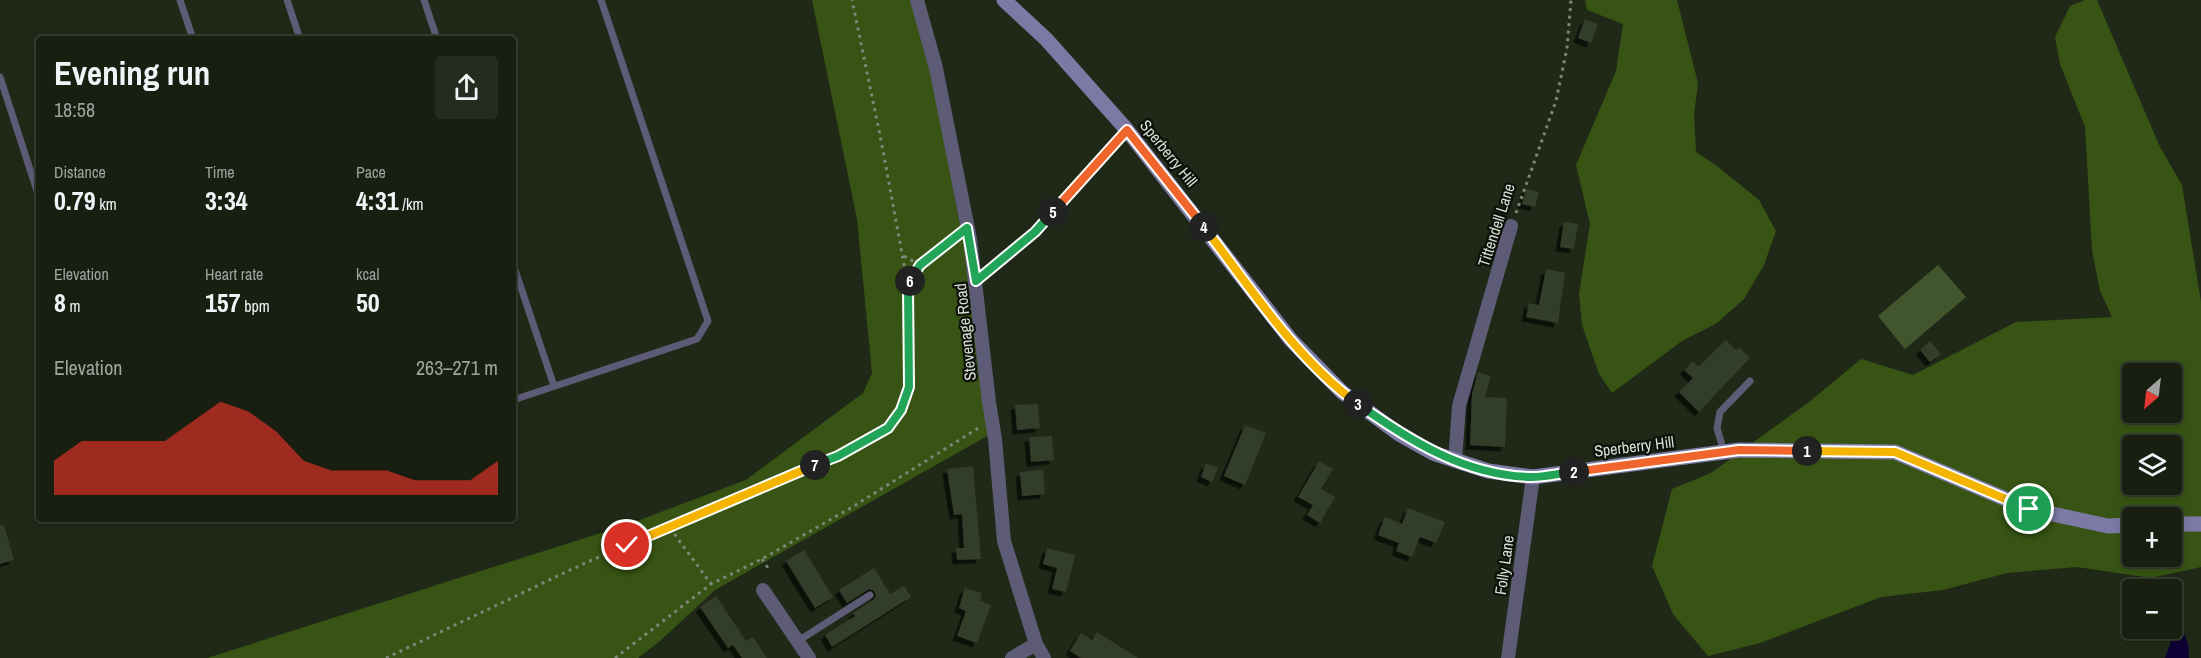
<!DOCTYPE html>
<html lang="en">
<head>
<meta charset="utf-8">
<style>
  :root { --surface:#181f11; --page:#252c1f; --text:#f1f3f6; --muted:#9fa29f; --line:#363d31; --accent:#d93025 }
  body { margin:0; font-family:"Archivo Narrow",sans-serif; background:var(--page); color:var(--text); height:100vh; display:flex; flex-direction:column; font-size:22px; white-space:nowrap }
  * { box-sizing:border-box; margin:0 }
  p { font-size:20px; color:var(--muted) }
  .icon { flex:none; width:33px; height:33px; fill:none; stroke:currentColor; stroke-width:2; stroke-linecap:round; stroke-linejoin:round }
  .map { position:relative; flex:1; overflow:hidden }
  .side { position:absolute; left:36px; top:36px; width:480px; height:486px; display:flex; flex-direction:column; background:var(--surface); border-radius:6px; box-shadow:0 3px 9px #0003,0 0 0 2px var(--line) }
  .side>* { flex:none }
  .needle { width:39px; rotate:208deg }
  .tools { position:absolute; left:2122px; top:363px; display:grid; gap:12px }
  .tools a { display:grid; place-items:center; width:60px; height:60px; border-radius:6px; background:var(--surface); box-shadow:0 3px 9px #0003,0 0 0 2px var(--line); font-size:30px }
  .pin { position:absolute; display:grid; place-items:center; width:51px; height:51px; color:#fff; margin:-26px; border:3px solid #fff; border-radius:50%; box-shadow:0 2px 6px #0007 }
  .km { position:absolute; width:30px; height:30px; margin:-15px; border-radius:50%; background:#222; color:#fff; font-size:16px; line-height:30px; text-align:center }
  .round { display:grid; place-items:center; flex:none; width:63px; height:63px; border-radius:6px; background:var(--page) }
  .overview { display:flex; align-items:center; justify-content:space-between; height:102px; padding:0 18px }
  h1 { font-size:33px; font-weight:700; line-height:45px }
  .metrics { display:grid; grid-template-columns:repeat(3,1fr); gap:9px; height:102px; padding:6px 18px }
  .metrics div { display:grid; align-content:center }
  .metrics b { font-size:26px; font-weight:700 }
  .metrics small { font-size:16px; font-weight:400 }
  .metrics p { font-size:16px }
  .chart { height:168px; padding:12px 18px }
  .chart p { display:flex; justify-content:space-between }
  .chart svg { width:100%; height:108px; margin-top:6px; fill:var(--accent); opacity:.7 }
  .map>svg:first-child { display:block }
  .green { fill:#42562e }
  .forest { fill:#375414; fill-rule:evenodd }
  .water { fill:#0f0033 }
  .building { fill:#333d2a; filter:url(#shadow) }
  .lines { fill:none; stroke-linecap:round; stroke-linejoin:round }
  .path { stroke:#7e8677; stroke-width:3; stroke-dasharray:3 4.5; stroke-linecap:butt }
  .lane { stroke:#5d5b76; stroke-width:7 }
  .street { stroke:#5d5b76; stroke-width:14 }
  .secondary { stroke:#7c79a4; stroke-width:15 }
  .split-1-casing { stroke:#fff; stroke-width:12 }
  .split-2-casing { stroke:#fff; stroke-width:12 }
  .split-3-casing { stroke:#fff; stroke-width:12 }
  .split-4-casing { stroke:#fff; stroke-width:12 }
  .split-5-casing { stroke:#fff; stroke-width:12 }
  .split-6-casing { stroke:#fff; stroke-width:12 }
  .split-7-casing { stroke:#fff; stroke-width:12 }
  .split-8-casing { stroke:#fff; stroke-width:12 }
  .split-1 { stroke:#f5b400; stroke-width:8 }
  .split-2 { stroke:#f0652b; stroke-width:8 }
  .split-3 { stroke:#22a559; stroke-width:8 }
  .split-4 { stroke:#f5b400; stroke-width:8 }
  .split-5 { stroke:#f0652b; stroke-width:8 }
  .split-6 { stroke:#22a559; stroke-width:8 }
  .split-7 { stroke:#22a559; stroke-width:8 }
  .split-8 { stroke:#f5b400; stroke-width:8 }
  .labels { text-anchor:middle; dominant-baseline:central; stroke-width:4.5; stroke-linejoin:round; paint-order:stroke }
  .street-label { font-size:16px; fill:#d9dfd4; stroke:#0c1009 }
</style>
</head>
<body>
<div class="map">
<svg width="2201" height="658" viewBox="0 0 2201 658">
  <defs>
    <filter id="shadow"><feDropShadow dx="-4.5" dy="4.5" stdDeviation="0" flood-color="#0009"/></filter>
  </defs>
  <rect width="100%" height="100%" fill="#202917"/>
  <path class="green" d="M 1938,265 L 1966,297 L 1905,349 L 1878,316 Z"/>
  <path class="forest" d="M 812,0 L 912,0 L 930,70 L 960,225 L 968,251 L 989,435 L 715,590 L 660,641 L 638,658 L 207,658 L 629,524 L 746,480 L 863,393 L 872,373 L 857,219 Z
    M 1585,0 L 1677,0 L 1698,83 L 1694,115 L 1696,152 L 1717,166 L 1759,200 L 1776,231 L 1764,265 L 1744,299 L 1717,323 L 1682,341 L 1612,393 L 1599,374 L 1582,325 L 1579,294 L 1590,224 L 1576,165 L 1616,71 L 1623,24 L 1587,10 Z
    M 2085,0 L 2097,0 L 2160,147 L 2182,185 L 2201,302 L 2201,567 L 2151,578 L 2077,567 L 2007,573 L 1943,590 L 1881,597 L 1760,643 L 1708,656 L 1673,614 L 1652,566 L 1672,489 L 1711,473 L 1809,402 L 1861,359 L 1913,375 L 2016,322 L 2112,317 L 2100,291 L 2092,250 L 2085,127 L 2060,64 L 2055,37 L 2070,6 ZM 2133,374 L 2172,374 L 2172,412 L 2133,412 ZM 2133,446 L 2172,446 L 2172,484 L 2133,484 ZM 2133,518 L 2172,518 L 2172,556 L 2133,556 Z"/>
  <path class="water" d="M 2179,619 L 2188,644 L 2189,658 L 2165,658 Z"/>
  <path class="building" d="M 1585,19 L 1598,24 L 1591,43 L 1578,38 Z
    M 1526,189 L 1539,192 L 1535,207 L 1522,204 Z
    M 1564,222 L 1578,224 L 1574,249 L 1560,247 Z
    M 1546,269 L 1565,273 L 1558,323 L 1526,317 L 1529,303 L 1539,305 Z
    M 1726,340 L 1736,350 L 1739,347 L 1750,358 L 1699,412 L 1679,392 L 1693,378 L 1684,370 L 1693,361 L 1698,367 Z
    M 1930,341 L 1941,354 L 1930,362 L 1920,350 Z
    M 1478,372 L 1491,376 L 1485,397 L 1507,398 L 1505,447 L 1470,445 L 1472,394 Z
    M 1038,404 L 1040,428 L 1017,430 L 1015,405 Z
    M 1245,425 L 1266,433 L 1245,485 L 1224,476 Z
    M 1052,436 L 1054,460 L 1031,462 L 1029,437 Z
    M 1319,461 L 1333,469 L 1321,489 L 1335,497 L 1320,523 L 1307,515 L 1313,505 L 1298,497 Z
    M 1206,463 L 1218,468 L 1212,482 L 1201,477 Z
    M 973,466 L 981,559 L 957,560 L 956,548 L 964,548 L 962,514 L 954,515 L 947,469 Z
    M 1043,470 L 1045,494 L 1022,496 L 1020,472 Z
    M 1408,508 L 1445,522 L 1436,543 L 1420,537 L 1412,557 L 1396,551 L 1399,543 L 1378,535 L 1385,517 L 1402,524 Z
    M 0,525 L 4,525 L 14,560 L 0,564 Z
    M 1047,548 L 1075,555 L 1066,592 L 1052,589 L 1057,568 L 1043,564 Z
    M 804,550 L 833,597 L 815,608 L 786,561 Z
    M 874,568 L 890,594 L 904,586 L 911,597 L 832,647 L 825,635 L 855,616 L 853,613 L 873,600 L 876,595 L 873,590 L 869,589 L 847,603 L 839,590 Z
    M 965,588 L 982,593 L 980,601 L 991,605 L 977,643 L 957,636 L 966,611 L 959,608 Z
    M 716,596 L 746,641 L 753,637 L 767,658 L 742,658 L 733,645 L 728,648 L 700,607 Z
    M 1097,632 L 1138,658 L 1081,658 L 1070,651 L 1081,633 L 1092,640 Z"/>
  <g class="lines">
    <path class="path" d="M 1516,213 L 1556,101 L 1567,48 L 1571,0
      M 904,256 L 920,265 L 909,284
      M 920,265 L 957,236
      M 987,272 L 1035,232 L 1118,141
      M 670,528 L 711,584
      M 762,559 L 768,568
      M 386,658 L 585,563 L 838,456 L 888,427 L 901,409 L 909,387 L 908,286 L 881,140 L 852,0
      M 615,658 L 711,584 L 762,559 L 854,506 L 980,427"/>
    <path class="lane" d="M 180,0 L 193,39
      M 287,0 L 300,39
      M 424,0 L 437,39
      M 0,77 L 39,197
      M 513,264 L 554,386
      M 513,400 L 697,339 L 708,321 L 601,0
      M 1724,452 L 1717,428 L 1720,412 L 1750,381
      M 798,641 L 870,595"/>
    <path class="street" d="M 917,0 L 936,68 L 970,239 L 989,402 L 995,439 L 1004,541 L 1036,644 L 1044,658
      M 1455,461 L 1459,406 L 1511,226
      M 763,590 L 809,658
      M 1012,658 L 1036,644
      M 1508,658 L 1533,477"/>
    <path class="secondary" d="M 1004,0 L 1046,39 L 1127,130 L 1291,340 L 1342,392 L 1399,434 L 1433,453 L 1488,471 L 1533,477 L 1739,450 L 1895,452 L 2029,509 L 2108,526 L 2133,525
      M 2172,524 L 2201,524"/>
  </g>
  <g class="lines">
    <defs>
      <path id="split-1" d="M 1807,451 L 1895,452 L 2029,509"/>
      <path id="split-2" d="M 1574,472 L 1739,450 L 1807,451"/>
      <path id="split-3" d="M 1358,404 C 1410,441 1466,476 1532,477 C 1546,477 1560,473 1574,472"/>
      <path id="split-4" d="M 1204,227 C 1250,287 1296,359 1358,404"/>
      <path id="split-5" d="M 1053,212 L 1127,130 L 1204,227"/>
      <path id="split-6" d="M 910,281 L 920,265 L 967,228 L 976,281 L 1035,232 L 1053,212"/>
      <path id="split-7" d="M 815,465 L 838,456 L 888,428 L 901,410 L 909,387 L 908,286 L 910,281"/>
      <path id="split-8" d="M 627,545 L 815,465"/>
    </defs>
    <use href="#split-1" class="split-1-casing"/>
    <use href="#split-2" class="split-2-casing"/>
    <use href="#split-3" class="split-3-casing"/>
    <use href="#split-4" class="split-4-casing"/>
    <use href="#split-5" class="split-5-casing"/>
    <use href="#split-6" class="split-6-casing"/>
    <use href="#split-7" class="split-7-casing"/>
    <use href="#split-8" class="split-8-casing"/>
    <use href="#split-1" class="split-1"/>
    <use href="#split-2" class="split-2"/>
    <use href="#split-3" class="split-3"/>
    <use href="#split-4" class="split-4"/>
    <use href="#split-5" class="split-5"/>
    <use href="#split-6" class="split-6"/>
    <use href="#split-7" class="split-7"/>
    <use href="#split-8" class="split-8"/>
  </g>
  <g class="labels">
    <g class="street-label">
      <text transform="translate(1169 153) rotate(51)">Sperberry Hill</text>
      <text transform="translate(1496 225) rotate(-72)">Tittendell Lane</text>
      <text transform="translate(965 332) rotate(-96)">Stevenage Road</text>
      <text transform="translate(1634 446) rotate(-7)">Sperberry Hill</text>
      <text transform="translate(1504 565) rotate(-82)">Folly Lane</text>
    </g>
  </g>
</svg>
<div class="tools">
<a><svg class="needle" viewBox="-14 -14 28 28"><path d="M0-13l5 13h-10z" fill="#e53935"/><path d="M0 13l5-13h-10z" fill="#9fa29f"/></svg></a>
<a><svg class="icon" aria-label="layers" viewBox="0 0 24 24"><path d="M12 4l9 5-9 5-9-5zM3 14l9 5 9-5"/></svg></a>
<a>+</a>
<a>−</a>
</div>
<div class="pin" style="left:2029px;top:509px;background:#1e9e55"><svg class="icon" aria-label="arrive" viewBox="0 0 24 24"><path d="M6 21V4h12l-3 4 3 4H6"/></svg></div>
<div class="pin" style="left:627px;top:545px;background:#d93025"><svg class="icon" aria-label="check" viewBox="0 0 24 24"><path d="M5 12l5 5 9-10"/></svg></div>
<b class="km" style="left:1807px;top:451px">1</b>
<b class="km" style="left:1574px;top:472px">2</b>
<b class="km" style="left:1358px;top:404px">3</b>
<b class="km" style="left:1204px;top:227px">4</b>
<b class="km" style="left:1053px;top:212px">5</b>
<b class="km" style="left:910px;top:281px">6</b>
<b class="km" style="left:815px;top:465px">7</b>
<section class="side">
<div class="overview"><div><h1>Evening run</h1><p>18:58</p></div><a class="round"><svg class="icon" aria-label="share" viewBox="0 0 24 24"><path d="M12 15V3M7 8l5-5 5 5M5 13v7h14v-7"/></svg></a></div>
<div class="metrics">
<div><p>Distance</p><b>0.79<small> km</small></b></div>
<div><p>Time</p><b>3:34</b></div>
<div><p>Pace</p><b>4:31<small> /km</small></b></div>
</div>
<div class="metrics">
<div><p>Elevation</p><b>8<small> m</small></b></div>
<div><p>Heart rate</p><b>157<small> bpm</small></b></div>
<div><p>kcal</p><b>50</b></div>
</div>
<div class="chart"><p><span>Elevation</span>263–271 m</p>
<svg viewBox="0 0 160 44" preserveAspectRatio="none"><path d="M0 44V30L10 22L20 22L30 22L40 22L50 14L60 6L70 10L80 18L90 30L100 34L110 34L120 34L130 38L140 38L150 38L160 30V44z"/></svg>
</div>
</section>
</div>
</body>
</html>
